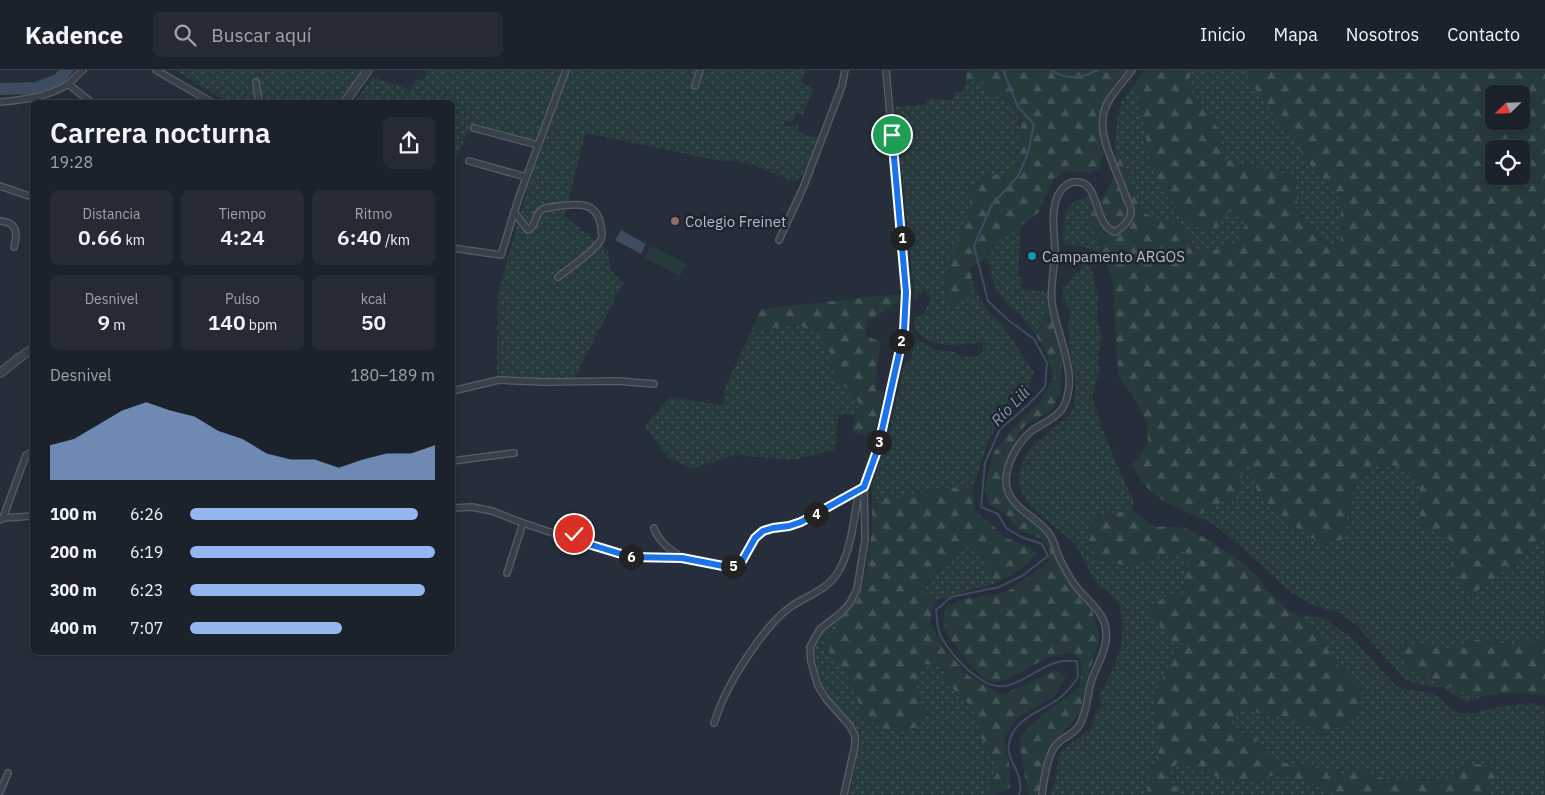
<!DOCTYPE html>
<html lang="es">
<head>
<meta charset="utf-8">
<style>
  :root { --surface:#1c222c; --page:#252a34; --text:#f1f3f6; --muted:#a0a4a9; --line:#3a3f48; --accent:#92b6ed }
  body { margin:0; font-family:"IBM Plex Sans",sans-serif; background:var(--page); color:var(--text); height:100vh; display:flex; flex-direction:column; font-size:19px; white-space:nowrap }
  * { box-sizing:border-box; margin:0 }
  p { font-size:16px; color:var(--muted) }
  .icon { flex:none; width:28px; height:28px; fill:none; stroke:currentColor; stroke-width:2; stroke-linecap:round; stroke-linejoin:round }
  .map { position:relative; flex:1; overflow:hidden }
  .sheet { position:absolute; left:30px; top:30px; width:425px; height:555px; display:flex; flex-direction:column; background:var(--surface); border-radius:8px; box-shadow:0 2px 12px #0003,0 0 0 1px var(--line) }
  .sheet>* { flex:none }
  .needle { width:32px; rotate:247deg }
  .buttons { position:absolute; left:1485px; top:15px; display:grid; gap:10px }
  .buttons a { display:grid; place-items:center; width:45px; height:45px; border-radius:8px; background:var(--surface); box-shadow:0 2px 12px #0003,0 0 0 1px var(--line); font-size:25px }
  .pin { position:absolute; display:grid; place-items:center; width:42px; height:42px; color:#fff; margin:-21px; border:2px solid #fff; border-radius:50%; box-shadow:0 1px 5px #0007 }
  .km { position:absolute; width:25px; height:25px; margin:-12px; border-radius:50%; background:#222; color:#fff; font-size:14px; line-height:25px; text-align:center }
  .round { display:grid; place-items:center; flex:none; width:52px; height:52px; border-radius:8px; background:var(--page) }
  .summary { display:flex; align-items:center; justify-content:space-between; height:85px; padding:0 20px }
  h1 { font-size:28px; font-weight:600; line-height:38px }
  .metrics { display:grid; grid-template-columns:repeat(3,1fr); gap:8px; height:85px; padding:5px 20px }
  .metrics div { display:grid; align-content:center; border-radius:8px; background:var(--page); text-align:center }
  .metrics b { font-size:21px; font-weight:600 }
  .metrics small { font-size:14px; font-weight:400 }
  .metrics p { font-size:14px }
  .chart { height:140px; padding:10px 20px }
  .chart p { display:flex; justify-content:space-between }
  .chart svg { width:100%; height:90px; margin-top:5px; fill:var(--accent); opacity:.7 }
  ul { padding:0 20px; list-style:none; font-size:16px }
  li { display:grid; grid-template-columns:80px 60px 1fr; align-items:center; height:38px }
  li i { height:12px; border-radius:6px; background:var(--accent) }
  header { display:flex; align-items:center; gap:30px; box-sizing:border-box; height:70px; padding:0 25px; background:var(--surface); border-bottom:1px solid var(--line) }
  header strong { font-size:24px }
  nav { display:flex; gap:28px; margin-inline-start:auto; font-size:18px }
  .search { width:350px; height:45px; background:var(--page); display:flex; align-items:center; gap:12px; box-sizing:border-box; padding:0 18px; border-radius:8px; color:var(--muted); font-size:19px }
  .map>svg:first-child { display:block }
  .grass { fill:url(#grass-dots) }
  .forest { fill:url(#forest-firs); fill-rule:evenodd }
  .pitch { fill:#283b3c }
  .water { fill:#3d4c61 }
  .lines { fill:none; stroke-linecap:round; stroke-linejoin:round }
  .stream { stroke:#3d4c61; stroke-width:2 }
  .river { stroke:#3d4c61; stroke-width:12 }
  .minor-casing { stroke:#575e68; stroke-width:8 }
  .tertiary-casing { stroke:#575e68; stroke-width:10 }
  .minor { stroke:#39404a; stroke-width:5.5 }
  .tertiary { stroke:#39404a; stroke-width:8 }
  .route-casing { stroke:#fff; stroke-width:10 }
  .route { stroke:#1a73e8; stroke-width:6 }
  .education-dot { fill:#8d6e63; stroke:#1e252f; stroke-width:2 }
  .culture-dot { fill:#0f9aa8; stroke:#1e252f; stroke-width:2 }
  .labels { text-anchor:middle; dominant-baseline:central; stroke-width:5; stroke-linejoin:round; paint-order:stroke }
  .poi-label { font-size:15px; fill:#b5bbc6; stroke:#1e252f; text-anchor:start }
  .water-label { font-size:16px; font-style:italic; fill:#7f92aa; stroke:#1e252f }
</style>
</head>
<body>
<header>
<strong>Kadence</strong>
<div class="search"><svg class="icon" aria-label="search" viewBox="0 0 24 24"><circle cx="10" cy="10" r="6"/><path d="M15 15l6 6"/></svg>Buscar aquí</div>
<nav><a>Inicio</a><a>Mapa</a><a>Nosotros</a><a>Contacto</a></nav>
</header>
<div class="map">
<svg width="1545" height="725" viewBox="0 0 1545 725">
  <defs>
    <pattern id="grass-dots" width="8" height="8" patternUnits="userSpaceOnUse" patternTransform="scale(1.25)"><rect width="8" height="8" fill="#283b3c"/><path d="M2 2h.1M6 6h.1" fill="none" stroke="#455557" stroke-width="1.8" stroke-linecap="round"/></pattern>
    <pattern id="forest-firs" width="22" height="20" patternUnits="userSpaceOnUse" patternTransform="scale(1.25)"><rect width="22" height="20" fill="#283b3c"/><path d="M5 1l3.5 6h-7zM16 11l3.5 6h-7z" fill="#455557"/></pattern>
  </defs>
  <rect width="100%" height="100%" fill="#252e3a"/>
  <path class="grass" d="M 175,0 L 362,0 L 339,32 L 227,32 Z
    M 426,0 L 561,0 L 537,76 L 469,59 L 457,87 L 453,85 L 452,32 L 355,32 L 373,7 L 411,20 L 415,10 L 417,9 L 424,10 Z
    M 570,0 L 807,0 L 801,12 L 813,19 L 803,45 L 797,43 L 794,50 L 790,52 L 785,51 L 783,56 L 791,57 L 799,54 L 797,61 L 818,68 C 814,84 808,103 794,112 L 749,93 L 715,90 L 585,63 L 565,146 L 608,181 L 610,199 L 623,213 L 573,311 L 497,307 L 498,222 L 528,117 Z
    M 1191,0 L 1242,0 L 1253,13 L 1311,96 L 1341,126 L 1341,176 L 1325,174 L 1298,141 L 1296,121 L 1292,106 L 1225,90 L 1213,46 L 1188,18 Z
    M 966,10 L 982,11 L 987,23 L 1006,29 L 1017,41 L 1022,64 L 1020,80 L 1013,103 C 993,106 991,100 974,113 L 967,150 L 955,178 L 968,230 L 972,210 L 979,228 L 990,243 L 1001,253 L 1034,302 L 1029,317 L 1016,327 L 1018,334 L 994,361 L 988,371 L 973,418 C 948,416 926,422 903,428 C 898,429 892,427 887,427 C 882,427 877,430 872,432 L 873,413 L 889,363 L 905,292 L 910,292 L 916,269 L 937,280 L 956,282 L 960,286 L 975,287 L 983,282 L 983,272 C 965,275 929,280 916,260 C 915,258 914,252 914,249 L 923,244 L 931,230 L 925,219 L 915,229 L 895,36 L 926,35 L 927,29 L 953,30 L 954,22 L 963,22 Z
    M 1133,17 L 1140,33 L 1147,76 L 1155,103 L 1246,151 L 1240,171 L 1214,180 L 1198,180 L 1177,154 L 1145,144 L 1132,118 L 1115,74 L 1118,43 L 1122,30 Z
    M 1090,127 L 1100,131 L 1091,146 L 1102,183 L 1101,185 L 1085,177 L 1064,175 C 1063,164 1062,143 1071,134 C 1075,130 1084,128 1090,127 Z
    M 1021,155 L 1018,206 L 1022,207 L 1021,219 L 1048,222 C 1049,237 1044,252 1035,264 L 1021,246 L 1009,236 L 995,218 L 987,187 L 1004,169 Z
    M 1087,191 L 1093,203 L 1098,226 L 1097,253 L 1102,265 L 1098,286 L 1099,302 L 1092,326 L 1098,347 L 1116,393 L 1133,430 L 1133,440 L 1111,443 L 1087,463 L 1096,489 L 1132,497 L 1149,489 L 1185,481 L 1183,523 L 1167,526 L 1161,558 L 1179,578 L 1155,623 L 1159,690 L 1153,700 L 1146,725 L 1051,725 L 1057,704 L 1058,689 L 1062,680 L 1090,660 L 1093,654 L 1095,642 L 1102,635 L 1099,626 L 1113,599 L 1121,577 L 1123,554 L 1119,535 L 1110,523 L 1097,515 L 1076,475 L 1029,435 L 1019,417 L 1019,405 L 1024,388 L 1035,373 L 1069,346 L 1074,336 L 1075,315 L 1068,259 L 1068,251 L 1071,242 L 1063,230 L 1063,218 L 1076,203 L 1080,202 L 1082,192 Z
    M 795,253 L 816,263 L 834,287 L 831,298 L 839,313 L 850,320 L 859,333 L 856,345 L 838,344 L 836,379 L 794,390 L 735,385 L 692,399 L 667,387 L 645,356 L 669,327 L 723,335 L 724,320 L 750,263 Z
    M 1251,386 L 1253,408 L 1264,432 L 1288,452 L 1321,474 L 1345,469 C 1345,444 1352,399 1382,395 C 1388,395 1391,394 1397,396 C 1406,400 1415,407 1419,416 C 1422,424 1420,443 1420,451 L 1429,460 L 1450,470 L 1458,486 L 1459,507 L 1469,525 L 1489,514 L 1545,465 L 1545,571 L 1527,571 L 1514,575 L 1477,570 L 1454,579 L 1437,578 L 1421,573 L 1407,599 L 1458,620 L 1488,625 L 1466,632 L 1444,618 L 1420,615 L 1405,610 L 1359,558 L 1341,543 L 1309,534 L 1292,523 L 1231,468 L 1211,453 L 1196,446 C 1209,440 1221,431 1235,426 L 1248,389 Z
    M 969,476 L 981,485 L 995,513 L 986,517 L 975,518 L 935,531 L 921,522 C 935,503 950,489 969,476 Z
    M 1307,545 L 1325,549 L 1352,568 L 1397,617 L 1435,624 L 1451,639 L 1461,643 L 1474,643 L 1506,635 L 1532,633 L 1545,637 L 1545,725 L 1482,725 L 1495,707 L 1468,694 L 1449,710 L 1392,711 L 1358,700 L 1345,704 L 1303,695 L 1276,692 L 1261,676 L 1253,663 L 1235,664 L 1231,649 L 1244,639 C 1262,646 1277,643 1294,650 C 1304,653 1313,660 1322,665 L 1362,622 L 1336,593 L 1322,570 L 1301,546 Z
    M 842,548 L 830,561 L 825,576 L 854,616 L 862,644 L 925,641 C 915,624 915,613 921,594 L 939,595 C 952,614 951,623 973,636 L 981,667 L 999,699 L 985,725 L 850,725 L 859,671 L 852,652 L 826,623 L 812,581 L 815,573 L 822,562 Z
    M 1177,693 L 1221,708 L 1256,712 L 1275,704 L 1294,708 L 1340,725 L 1183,725 L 1166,707 Z"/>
  <path class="forest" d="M 967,0 L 1126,0 L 1110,20 L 1102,41 L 1103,83 L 1100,98 L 1091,103 L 1066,101 L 1053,109 L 1039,142 L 1004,169 L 987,187 L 970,198 L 972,210 L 968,230 L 948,236 L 943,231 L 945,207 L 954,178 L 967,150 L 974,113 C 991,100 993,107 1013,102 C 1020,81 1030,44 1006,29 C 1001,26 992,25 987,23 L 982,11 L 966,10 Z
    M 1145,0 L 1191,0 L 1188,18 L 1213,46 L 1225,89 L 1292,106 L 1296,121 L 1298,141 L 1325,174 L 1341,176 L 1341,126 L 1311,96 L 1242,0 L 1545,0 L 1545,465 L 1489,514 L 1469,525 L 1459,507 L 1446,502 L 1458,486 L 1450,470 L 1429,460 L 1420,451 C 1420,443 1422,424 1419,416 C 1415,406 1406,400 1397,396 C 1391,394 1388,395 1382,395 C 1351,399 1345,444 1345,469 L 1321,474 C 1301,460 1265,439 1256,418 C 1251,408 1253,397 1251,387 L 1248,389 L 1235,426 C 1221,431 1209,440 1196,446 C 1167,434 1144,424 1132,393 L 1138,388 L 1148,373 L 1147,353 L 1136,330 L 1118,306 L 1113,214 L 1091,145 L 1106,123 L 1115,104 L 1115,74 L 1132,118 L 1145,144 L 1177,154 L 1198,180 L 1214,180 L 1240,171 L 1246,151 L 1230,141 L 1214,161 L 1192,156 L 1167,126 L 1155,103 L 1147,76 L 1140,33 L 1133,17 ZM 1494,24 L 1521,24 L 1521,51 L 1494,51 ZM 1494,79 L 1521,79 L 1521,106 L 1494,106 Z
    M 899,224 L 900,231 L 866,252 L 866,266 L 881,272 L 877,293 L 876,320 L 884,322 L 875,360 L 859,365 L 852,361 L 859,333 L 850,320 L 839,313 L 831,298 L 833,287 L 816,263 L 795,253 L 750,263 L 761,239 Z
    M 1049,231 L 1062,289 L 1062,307 L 1060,323 L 1051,341 L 1026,354 L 1018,365 L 1005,394 L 1004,409 L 1018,436 L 1047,464 L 1067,510 L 1084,531 L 1091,537 L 1097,557 L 1099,571 L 1091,596 L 1080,643 L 1050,678 L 1045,689 L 1039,725 L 1029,725 C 1027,711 1017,680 1021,667 C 1026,654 1067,627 1080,617 L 1082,593 L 1073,583 C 1063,584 1052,585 1043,590 C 1033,595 1005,614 994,612 C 979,609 967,590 958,579 C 947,565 939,555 946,537 L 963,529 L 999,524 L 1010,520 L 1047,493 L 1050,482 L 1047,476 L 1040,468 L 1018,460 L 1009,447 L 989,434 L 985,422 L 988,402 L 994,382 L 1018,352 L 1040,332 L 1054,307 L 1045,280 L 1035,264 L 1042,255 Z
    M 958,417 L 973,418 L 975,438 L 981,447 L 992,454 L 1003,466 L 1019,474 L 1030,477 L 1037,485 C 1025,497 1011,507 995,513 L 982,485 L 969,476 C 950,489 934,502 921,522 L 935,531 L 931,545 L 931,554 L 943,577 L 970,607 L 1002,625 L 1056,600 L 1066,606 L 1056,625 L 1017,648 L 1004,669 L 1010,697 L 1010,718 L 993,725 L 985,725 L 999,699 L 981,667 L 973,636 C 950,622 953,615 939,595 L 921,594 C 915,613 915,624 925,641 L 921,656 L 906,660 L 881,660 L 862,644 L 854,616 L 825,576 L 830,561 L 857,530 L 863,515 L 872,462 L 872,432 L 885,427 L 901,429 L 912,424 Z
    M 1133,440 L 1148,453 L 1157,457 L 1169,456 L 1186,458 L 1214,473 L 1243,493 L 1258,507 L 1269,522 L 1288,540 L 1304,548 L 1322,570 L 1336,593 L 1362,622 L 1359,644 L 1347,654 L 1322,665 C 1313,660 1304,653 1294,650 C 1277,644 1262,646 1244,639 L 1231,649 L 1235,664 L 1253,663 L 1261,676 L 1276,692 L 1303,695 L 1345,704 L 1358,700 L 1392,711 L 1449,710 L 1468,694 L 1494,694 L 1495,707 L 1482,725 L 1340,725 L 1294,708 L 1275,704 L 1256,712 L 1221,708 L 1177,693 L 1166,707 L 1183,725 L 1146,725 L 1153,700 L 1159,690 L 1155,623 L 1178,578 L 1161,558 L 1148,538 L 1167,526 L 1183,523 L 1185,481 L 1149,489 L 1132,497 L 1096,489 L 1087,464 L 1095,446 Z
    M 1477,570 L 1514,575 L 1527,571 L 1545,571 L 1545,625 L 1501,623 L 1488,625 L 1458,620 L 1407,599 L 1402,584 L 1405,576 L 1421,573 L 1437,578 L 1454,579 L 1467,571 Z"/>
  <path class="pitch" d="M 651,176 L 687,194 L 680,206 L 645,188 Z"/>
  <path class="water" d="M 621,160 L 646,174 L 641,184 L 615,170 Z"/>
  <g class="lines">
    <path class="stream" d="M 1003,0 L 1018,37 L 1034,54 L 1028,83 L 1018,106 L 991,136 L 974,176 L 988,231 L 1008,250 L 1034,269 L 1047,293 L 1045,317 L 1028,335 L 1000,359 L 985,393 L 981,437 L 998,444 L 1006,458 L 1021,467 L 1042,474 L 1048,486 L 1022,506 L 999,517 L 951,527 L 936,540 C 937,548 937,560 941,567 C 952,586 982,620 1005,616 C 1022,614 1040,596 1058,592 C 1064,590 1071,591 1077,591 L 1078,607 C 1072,616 1066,624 1057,630 C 1039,642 1014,649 1009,673 C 1005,691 1026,704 1019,725
      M 1051,0 C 1066,11 1082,8 1098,0"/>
    <path class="river" d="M 0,19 L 36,18 L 58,10 L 67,0"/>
    <defs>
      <path id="minor" d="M 156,0 L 211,32
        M 256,12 L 259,32
        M 68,14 L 91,32
        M 695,16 L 700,0
        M 0,32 C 22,30 49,27 68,14 C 73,10 78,4 83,0
        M 474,58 L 538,75
        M 469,91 L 526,107
        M 0,116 L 32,127
        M 514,142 L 528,160 C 537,156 534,143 543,139 C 548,137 554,137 559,136 C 576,134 595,131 600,152 C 601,159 604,166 600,171 C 594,182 569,198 558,207
        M 0,151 C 17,152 18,163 14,177
        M 779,170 L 803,118 L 842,16 L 845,0
        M 452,178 L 501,185 L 519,127 L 566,0
        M 452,321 L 499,310 L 543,312 L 618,311 L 654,314
        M 452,391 L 514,383
        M 452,438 L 472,437 L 492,441 L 523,453 L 598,478 L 631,487 L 682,488 L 723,496 L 733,496 L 742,491 L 755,468 L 763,461 L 773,458 L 789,456 L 801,452 L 864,417
        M 3,448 L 26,385 L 32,382
        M 0,450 L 3,448 L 32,446
        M 654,458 C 659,473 670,479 682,488
        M 507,503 L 523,453
        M 714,653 C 718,642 722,631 727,621 C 740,596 767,554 789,538 C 805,526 827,521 838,502 C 852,479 854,447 859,421
        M 0,722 L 8,703
        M 844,725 L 855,675 L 855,666 L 850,656 L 826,629 L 818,616 L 811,592 L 810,577 L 820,559 L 841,543 L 850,533 L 857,519 L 865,470 L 864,417 L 878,378 L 903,261 L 906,222 L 886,0
        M 1042,725 C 1043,713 1048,682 1057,674 C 1065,666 1075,664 1080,654 C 1088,640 1087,624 1092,609 C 1097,595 1105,583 1106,569 C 1109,543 1087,532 1074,514 C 1069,506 1063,496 1059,487 C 1056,480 1054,471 1050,465 C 1040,449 1018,442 1009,424 C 1000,405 1014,378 1028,364 C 1037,355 1054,351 1062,339 C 1068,330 1070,316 1069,305 C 1067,281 1056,258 1052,234 C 1050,218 1054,200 1055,183 C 1055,165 1050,142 1058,125 C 1061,119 1068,112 1075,112 C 1101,110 1092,154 1115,162 C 1122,158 1131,150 1131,141 C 1131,137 1127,131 1126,127 C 1118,102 1097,67 1104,42 C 1108,27 1123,12 1132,0"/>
      <path id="tertiary" d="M 345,32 L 368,0
        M 0,303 L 19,288 L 32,279"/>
    </defs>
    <use href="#minor" class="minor-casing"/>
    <use href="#tertiary" class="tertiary-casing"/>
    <use href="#minor" class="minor"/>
    <use href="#tertiary" class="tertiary"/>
  </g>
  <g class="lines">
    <defs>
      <path id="route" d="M 574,464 L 572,469 L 631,487 L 682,488 L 723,496 L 733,496 L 742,491 L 755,468 L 763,461 L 773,458 L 789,456 L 801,452 L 864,417 L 878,378 L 904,261 L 906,222 L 892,65"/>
    </defs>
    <use href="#route" class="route-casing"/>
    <use href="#route" class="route"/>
  </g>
  <circle class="education-dot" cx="675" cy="151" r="5"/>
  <circle class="culture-dot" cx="1032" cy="186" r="5"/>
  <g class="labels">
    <g class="poi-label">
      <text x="685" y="151">Colegio Freinet</text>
      <text x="1042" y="186">Campamento ARGOS</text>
    </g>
    <g class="water-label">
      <text transform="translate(1010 336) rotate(-46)">Río Lili</text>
    </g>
  </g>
</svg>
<div class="buttons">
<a><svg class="needle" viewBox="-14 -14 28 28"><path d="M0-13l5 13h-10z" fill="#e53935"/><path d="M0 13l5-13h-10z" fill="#a0a4a9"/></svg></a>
<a><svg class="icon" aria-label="locate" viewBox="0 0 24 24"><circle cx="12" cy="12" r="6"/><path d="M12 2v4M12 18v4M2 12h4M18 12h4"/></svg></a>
</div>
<div class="pin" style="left:892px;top:65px;background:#1e9e55"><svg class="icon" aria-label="arrive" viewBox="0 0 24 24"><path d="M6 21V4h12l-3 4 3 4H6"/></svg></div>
<div class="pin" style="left:574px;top:464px;background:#d93025"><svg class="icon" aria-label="check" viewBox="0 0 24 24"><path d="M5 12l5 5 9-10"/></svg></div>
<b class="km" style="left:902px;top:168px">1</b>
<b class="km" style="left:901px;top:271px">2</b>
<b class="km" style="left:879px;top:372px">3</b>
<b class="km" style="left:816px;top:444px">4</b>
<b class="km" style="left:733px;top:496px">5</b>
<b class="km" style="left:631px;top:487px">6</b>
<section class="sheet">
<div class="summary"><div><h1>Carrera nocturna</h1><p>19:28</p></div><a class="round"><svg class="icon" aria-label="share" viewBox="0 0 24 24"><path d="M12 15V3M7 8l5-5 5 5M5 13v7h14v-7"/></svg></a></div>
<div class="metrics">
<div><p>Distancia</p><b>0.66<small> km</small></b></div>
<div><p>Tiempo</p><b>4:24</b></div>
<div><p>Ritmo</p><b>6:40<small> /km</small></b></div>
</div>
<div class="metrics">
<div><p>Desnivel</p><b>9<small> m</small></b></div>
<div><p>Pulso</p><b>140<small> bpm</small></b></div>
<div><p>kcal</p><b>50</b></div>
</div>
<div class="chart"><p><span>Desnivel</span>180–189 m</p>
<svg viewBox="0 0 160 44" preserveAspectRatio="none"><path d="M0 44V27L10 24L20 17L30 10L40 6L50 10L60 13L70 20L80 24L90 31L100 34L110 34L120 38L130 34L140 31L150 31L160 27V44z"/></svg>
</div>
<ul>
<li><b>100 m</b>6:26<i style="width:93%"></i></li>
<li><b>200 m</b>6:19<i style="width:100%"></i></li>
<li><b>300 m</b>6:23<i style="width:96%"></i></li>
<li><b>400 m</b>7:07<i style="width:62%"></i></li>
</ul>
</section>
</div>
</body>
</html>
